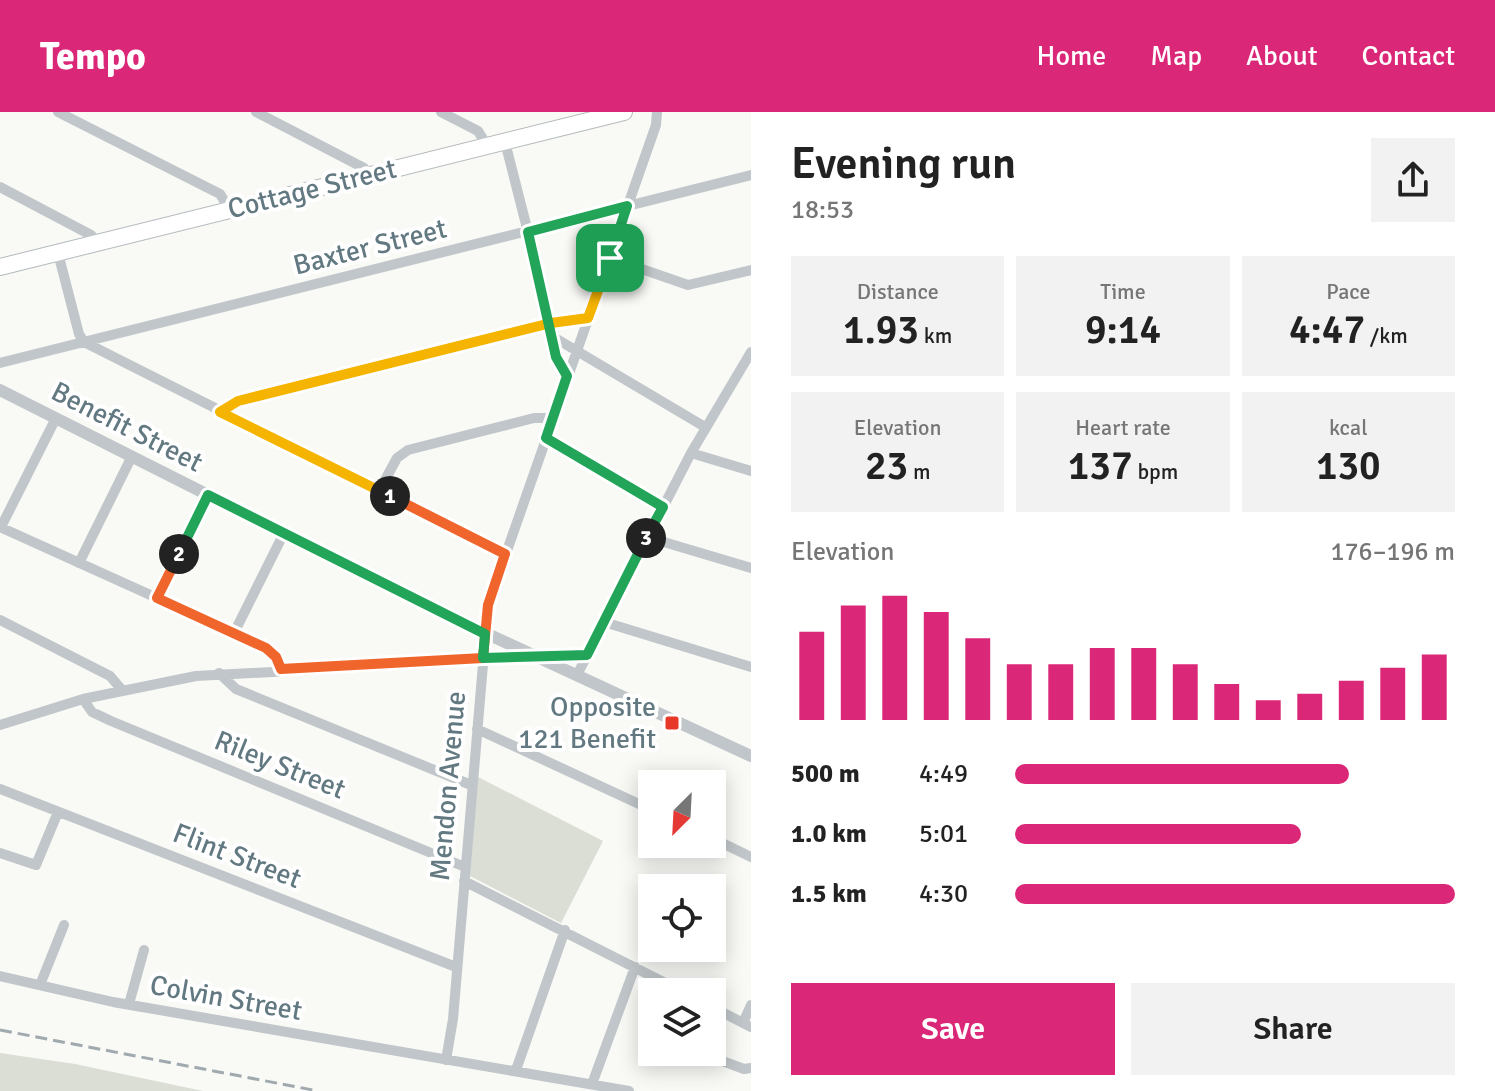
<!DOCTYPE html>
<html lang="en">
<head>
<meta charset="utf-8">
<style>
  :root { --surface:#fff; --page:#f2f2f2; --text:#222; --muted:#767676; --accent:#db2777 }
  body { margin:0; font-family:Signika,sans-serif; background:var(--page); color:var(--text); height:100vh; display:flex; flex-direction:column; font-size:30px; white-space:nowrap }
  * { box-sizing:border-box; margin:0 }
  p { font-size:26px; color:var(--muted) }
  .icon { flex:none; width:44px; height:44px; fill:none; stroke:currentColor; stroke-width:2; stroke-linecap:round; stroke-linejoin:round }
  .map { position:relative; flex:1; overflow:hidden }
  .details { display:flex; flex-direction:column; background:var(--surface); width:744px }
  .details>* { flex:none }
  .needle { width:52px; rotate:204deg }
  .buttons { position:absolute; left:638px; top:658px; display:grid; gap:16px }
  .buttons a { display:grid; place-items:center; width:88px; height:88px; border-radius:0px; background:var(--surface); box-shadow:0 4px 20px #0003; font-size:40px }
  .pin { position:absolute; display:grid; place-items:center; width:68px; height:68px; color:#fff; margin:-34px; border-radius:16px; box-shadow:0 4px 12px #0006 }
  .km { position:absolute; width:40px; height:40px; margin:-20px; border-radius:50%; background:#222; color:#fff; font-size:22px; line-height:40px; text-align:center }
  .round { display:grid; place-items:center; flex:none; width:84px; height:84px; border-radius:0px; background:var(--page) }
  .headline { display:flex; align-items:center; justify-content:space-between; height:136px; padding:0 40px }
  h1 { font-size:44px; font-weight:600; line-height:60px }
  .figures { display:grid; grid-template-columns:repeat(3,1fr); gap:12px; height:136px; padding:8px 40px }
  .figures div { display:grid; align-content:center; border-radius:0px; background:var(--page); text-align:center }
  .figures b { font-size:40px; font-weight:600 }
  .figures small { font-size:22px; font-weight:400 }
  .figures p { font-size:22px }
  .chart { height:224px; padding:16px 40px }
  .chart p { display:flex; justify-content:space-between }
  .chart svg { width:100%; height:144px; margin-top:8px; stroke:var(--accent); stroke-width:6 }
  .primary-button { display:flex; gap:16px; margin-top:auto; padding:16px 40px }
  .primary-button a { flex:1; height:92px; border-radius:0px; background:var(--accent); color:#fff; font-size:32px; font-weight:600; line-height:92px; text-align:center }
  .primary-button a+a { background:var(--page); color:var(--text) }
  ul { padding:0 40px; list-style:none; font-size:26px }
  li { display:grid; grid-template-columns:128px 96px 1fr; align-items:center; height:60px }
  li i { height:20px; border-radius:10px; background:var(--accent) }
  header { display:flex; align-items:center; gap:48px; box-sizing:border-box; height:112px; padding:0 40px; background:var(--accent); color:#fff }
  header strong { font-size:38px }
  nav { display:flex; gap:44px; margin-inline-start:auto; font-size:28px }
  main { display:flex; flex:1; min-height:0 }
  .map>svg:first-child { display:block }
  .green { fill:#daded5 }
  .lines { fill:none; stroke-linecap:round; stroke-linejoin:round }
  .primary-casing { stroke:#b3babd; stroke-width:18 }
  .minor { stroke:#c0c6c9; stroke-width:10 }
  .tertiary { stroke:#c0c6c9; stroke-width:12 }
  .primary { stroke:#fff; stroke-width:16 }
  .rail { stroke:#9fa9ae; stroke-width:3; stroke-dasharray:12 6; stroke-linecap:butt }
  .split-1-casing { stroke:#fff; stroke-width:16 }
  .split-2-casing { stroke:#fff; stroke-width:16 }
  .split-3-casing { stroke:#fff; stroke-width:16 }
  .split-4-casing { stroke:#fff; stroke-width:16 }
  .split-1 { stroke:#f5b400; stroke-width:10 }
  .split-2 { stroke:#f0652b; stroke-width:10 }
  .split-3 { stroke:#22a559; stroke-width:10 }
  .split-4 { stroke:#22a559; stroke-width:10 }
  .poi-dot { fill:#e83827; stroke:#fff; stroke-width:3 }
  .labels { text-anchor:middle; dominant-baseline:central; stroke-width:8; stroke-linejoin:round; paint-order:stroke }
  .street-label { font-size:28px; fill:#637982; stroke:#fff }
  .poi-label { font-size:28px; fill:#637982; stroke:#fff; text-anchor:end }
</style>
</head>
<body>
<header>
<strong>Tempo</strong>
<nav><a>Home</a><a>Map</a><a>About</a><a>Contact</a></nav>
</header>
<main>
<div class="map">
<svg width="751" height="979" viewBox="0 0 751 979">
  <rect width="100%" height="100%" fill="#f9f9f6"/>
  <path class="green" d="M 478,665 L 603,729 L 561,811 L 470,764 Z
    M 0,941 L 75,952 L 203,979 L 0,979 Z"/>
  <g class="lines">
    <defs>
      <path id="primary" d="M 0,155 L 624,0"/>
    </defs>
    <use href="#primary" class="primary-casing"/>
    <path class="minor" d="M 58,0 L 220,82 L 230,98
      M 256,0 L 364,56 L 368,62
      M 441,0 L 478,19 L 488,35
      M 505,30 L 555,226 L 556,245 L 567,264
      M 0,75 L 91,123 L 99,131
      M 58,141 L 79,222 L 84,230 L 505,442
      M 610,146 L 688,173 L 751,158
      M 555,226 L 705,315
      M 0,251 L 751,63
      M 220,300 L 238,289 L 551,211 L 588,206
      M 546,326 L 663,395
      M 691,341 L 751,359
      M 379,379 L 397,346 L 408,338 L 534,306 L 553,306
      M 0,415 L 259,532 L 276,545 L 281,557
      M 1,415 L 56,306
      M 647,425 L 751,456
      M 79,451 L 132,344
      M 157,486 L 208,383
      M 0,508 L 110,564 L 122,578
      M 604,510 L 751,555
      M 234,521 L 284,421
      M 219,561 L 236,577 L 471,673
      M 577,563 L 691,341 L 751,240
      M 83,587 L 92,600 L 111,609 L 465,755
      M 0,613 L 83,587 L 196,564 L 587,543
      M 477,617 L 652,698
      M 0,677 L 456,855
      M 712,726 L 751,745
      M 0,741 L 36,753 L 58,700
      M 464,769 L 683,880
      M 0,864 L 113,890 L 629,979
      M 40,873 L 64,813
      M 129,892 L 144,838
      M 712,895 L 751,915
      M 743,911 L 751,893
      M 698,940 L 744,957 L 751,956
      M 446,948 L 453,907 L 488,493 L 656,13 L 657,0
      M 516,958 L 565,818
      M 592,972 L 635,855"/>
    <path class="tertiary" d="M 0,278 L 440,500 L 751,644"/>
    <use href="#primary" class="primary"/>
    <path class="rail" d="M 0,918 L 318,979"/>
  </g>
  <g class="lines">
    <defs>
      <path id="split-1" d="M 390,384 L 220,300 L 238,289 L 551,211 L 588,206 L 610,146"/>
      <path id="split-2" d="M 179,442 L 157,486 L 266,536 L 276,545 L 281,557 L 483,546 L 488,493 L 505,442 L 390,384"/>
      <path id="split-3" d="M 179,442 L 208,383 L 485,522 L 483,546 L 587,543 L 646,426"/>
      <path id="split-4" d="M 610,146 L 627,94 L 528,120 L 556,245 L 567,264 L 546,326 L 663,395 L 646,426"/>
    </defs>
    <use href="#split-1" class="split-1-casing"/>
    <use href="#split-2" class="split-2-casing"/>
    <use href="#split-3" class="split-3-casing"/>
    <use href="#split-4" class="split-4-casing"/>
    <use href="#split-1" class="split-1"/>
    <use href="#split-2" class="split-2"/>
    <use href="#split-3" class="split-3"/>
    <use href="#split-4" class="split-4"/>
  </g>
  <rect class="poi-dot" x="664" y="603" width="16" height="16" rx="4"/>
  <g class="labels">
    <g class="street-label">
      <text transform="translate(312 77) rotate(-14)">Cottage Street</text>
      <text transform="translate(370 135) rotate(-14)">Baxter Street</text>
      <text transform="translate(127 315) rotate(27)">Benefit Street</text>
      <text transform="translate(280 653) rotate(22)">Riley Street</text>
      <text transform="translate(448 674) rotate(-85)">Mendon Avenue</text>
      <text transform="translate(237 744) rotate(21)">Flint Street</text>
      <text transform="translate(226 886) rotate(10)">Colvin Street</text>
    </g>
    <g class="poi-label">
      <text x="656" y="595">Opposite<tspan x="656" dy="32">121 Benefit</tspan></text>
    </g>
  </g>
</svg>
<div class="buttons">
<a><svg class="needle" viewBox="-14 -14 28 28"><path d="M0-13l5 13h-10z" fill="#e53935"/><path d="M0 13l5-13h-10z" fill="#767676"/></svg></a>
<a><svg class="icon" aria-label="locate" viewBox="0 0 24 24"><circle cx="12" cy="12" r="6"/><path d="M12 2v4M12 18v4M2 12h4M18 12h4"/></svg></a>
<a><svg class="icon" aria-label="layers" viewBox="0 0 24 24"><path d="M12 4l9 5-9 5-9-5zM3 14l9 5 9-5"/></svg></a>
</div>
<div class="pin" style="left:610px;top:146px;background:#1e9e55"><svg class="icon" aria-label="arrive" viewBox="0 0 24 24"><path d="M6 21V4h12l-3 4 3 4H6"/></svg></div>
<b class="km" style="left:390px;top:384px">1</b>
<b class="km" style="left:179px;top:442px">2</b>
<b class="km" style="left:646px;top:426px">3</b>
</div>
<section class="details">
<div class="headline"><div><h1>Evening run</h1><p>18:53</p></div><a class="round"><svg class="icon" aria-label="share" viewBox="0 0 24 24"><path d="M12 15V3M7 8l5-5 5 5M5 13v7h14v-7"/></svg></a></div>
<div class="figures">
<div><p>Distance</p><b>1.93<small> km</small></b></div>
<div><p>Time</p><b>9:14</b></div>
<div><p>Pace</p><b>4:47<small> /km</small></b></div>
</div>
<div class="figures">
<div><p>Elevation</p><b>23<small> m</small></b></div>
<div><p>Heart rate</p><b>137<small> bpm</small></b></div>
<div><p>kcal</p><b>130</b></div>
</div>
<div class="chart"><p><span>Elevation</span>176–196 m</p>
<svg viewBox="0 0 160 44" preserveAspectRatio="none"><path d="M5 44V17M15 44V9M25 44V6M35 44V11M45 44V19M55 44V27M65 44V27M75 44V22M85 44V22M95 44V27M105 44V33M115 44V38M125 44V36M135 44V32M145 44V28M155 44V24"/></svg>
</div>
<ul>
<li><b>500 m</b>4:49<i style="width:76%"></i></li>
<li><b>1.0 km</b>5:01<i style="width:65%"></i></li>
<li><b>1.5 km</b>4:30<i style="width:100%"></i></li>
</ul>
<div class="primary-button"><a>Save</a><a>Share</a></div>
</section>
</main>
</body>
</html>
